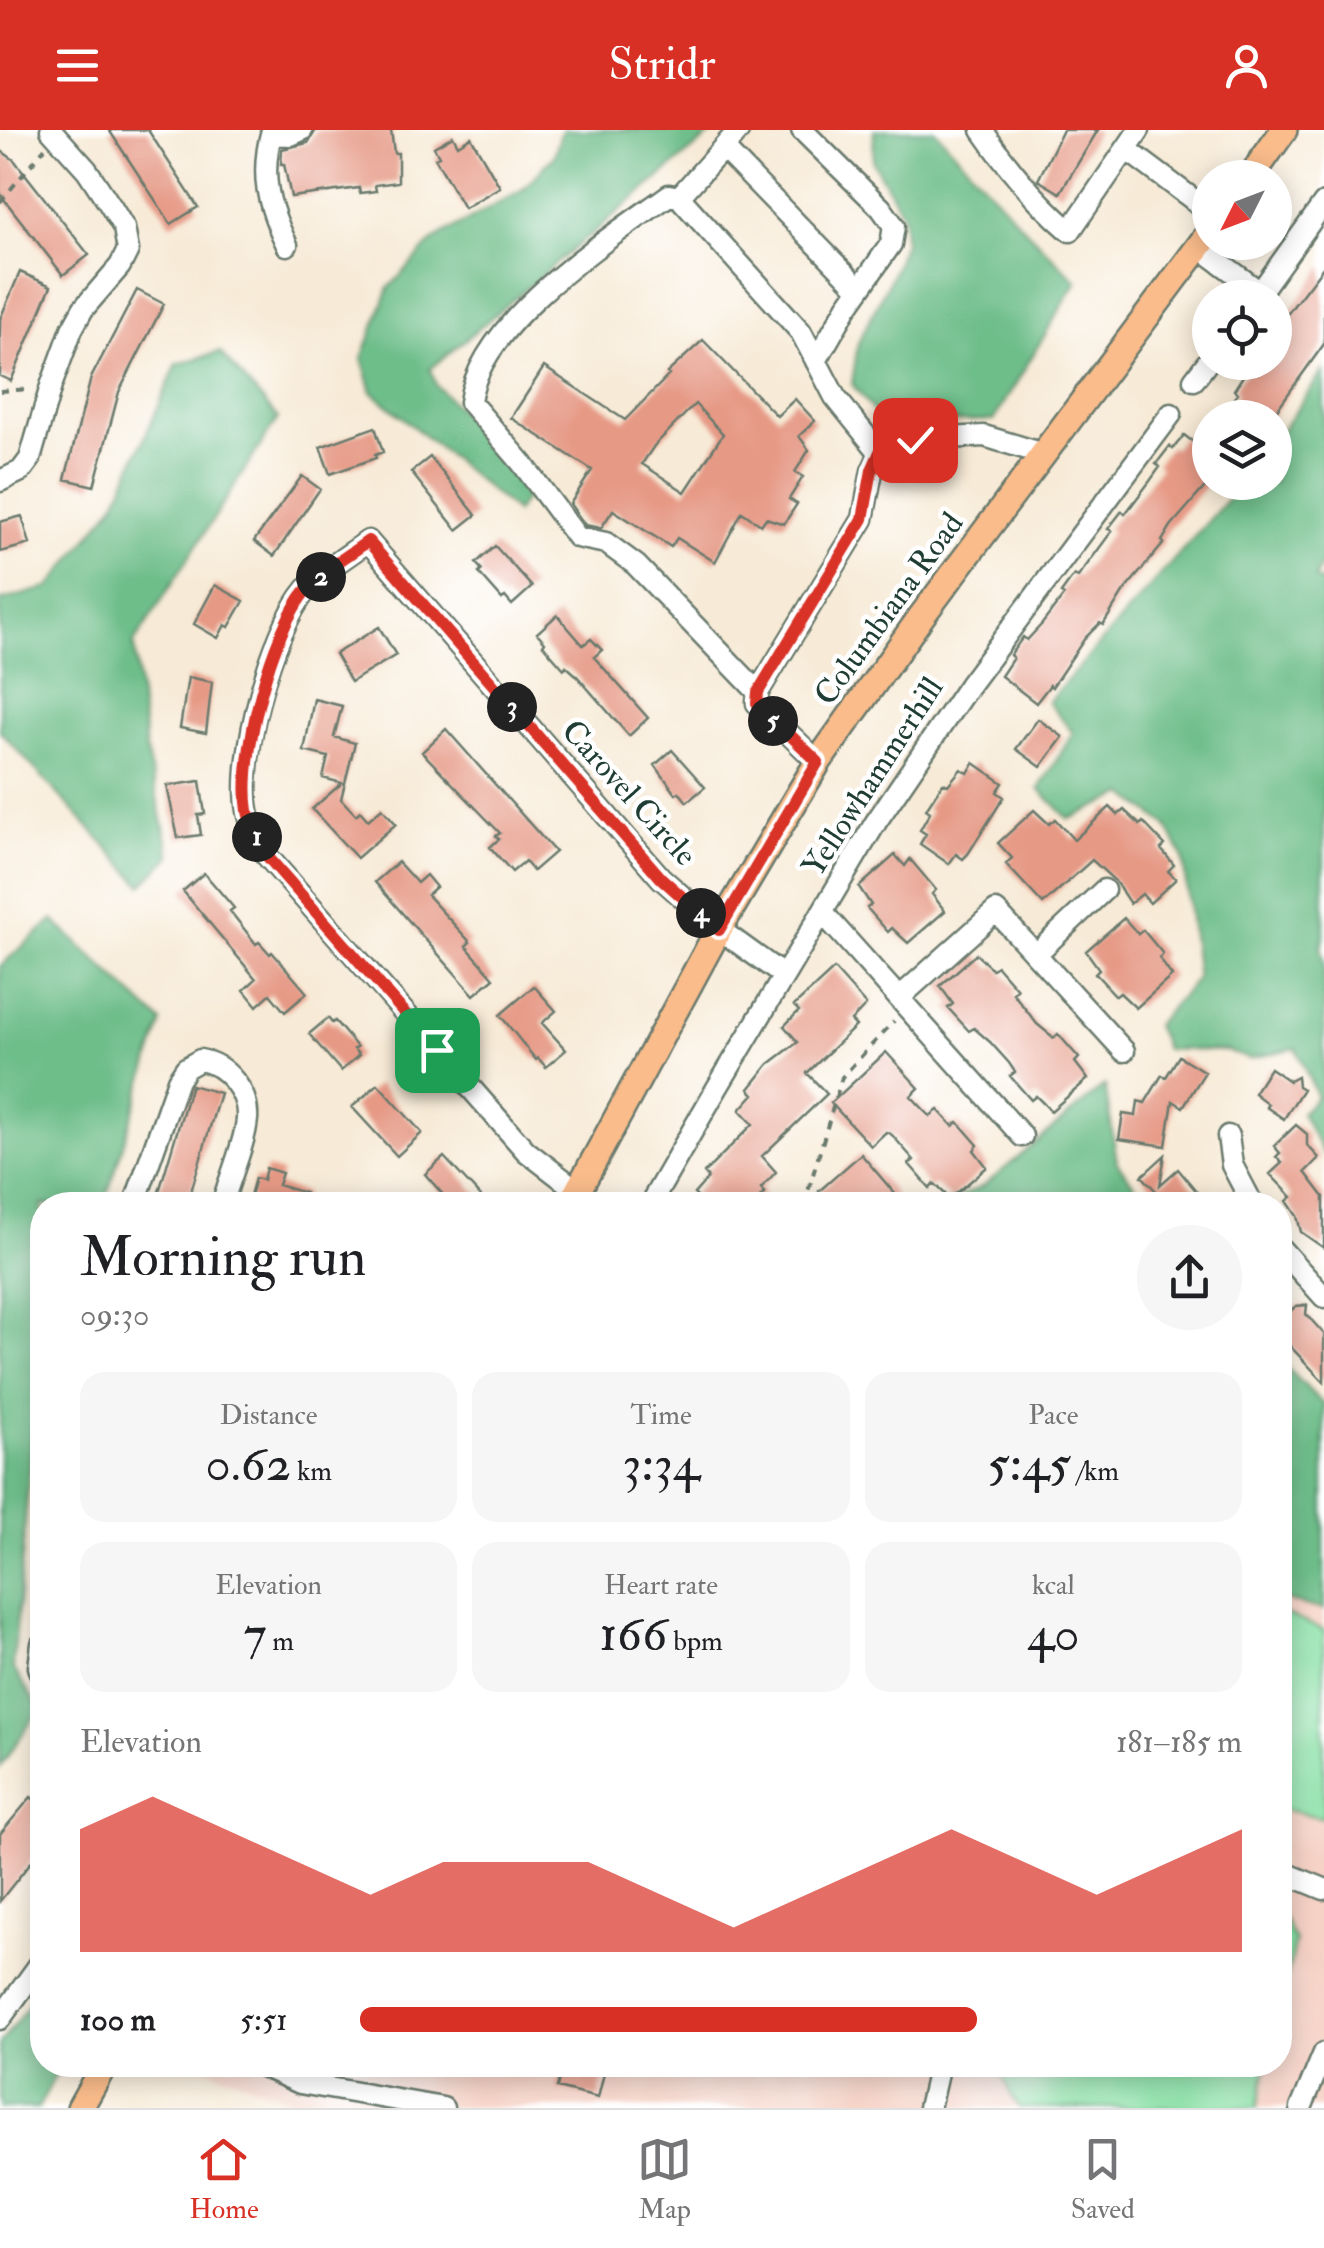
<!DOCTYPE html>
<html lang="en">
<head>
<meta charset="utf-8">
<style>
  :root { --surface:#fff; --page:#f6f6f6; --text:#202124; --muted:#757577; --line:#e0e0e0; --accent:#d93025 }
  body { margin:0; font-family:"IM FELL Double Pica",serif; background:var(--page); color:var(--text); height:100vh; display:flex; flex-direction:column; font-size:38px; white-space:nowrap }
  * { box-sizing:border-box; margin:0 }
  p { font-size:32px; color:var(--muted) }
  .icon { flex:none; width:55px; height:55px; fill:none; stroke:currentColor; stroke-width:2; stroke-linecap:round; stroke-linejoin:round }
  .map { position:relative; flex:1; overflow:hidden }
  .drawer { position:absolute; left:30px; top:1062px; width:1262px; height:885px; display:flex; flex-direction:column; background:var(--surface); border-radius:40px; box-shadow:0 5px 25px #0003 }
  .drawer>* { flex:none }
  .needle { width:65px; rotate:228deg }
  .tools { position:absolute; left:1192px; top:30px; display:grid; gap:20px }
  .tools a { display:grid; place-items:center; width:100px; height:100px; border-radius:50%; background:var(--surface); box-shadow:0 5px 25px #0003; font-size:50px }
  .pin { position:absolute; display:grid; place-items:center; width:85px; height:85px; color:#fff; margin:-42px; border-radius:20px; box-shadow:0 5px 15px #0006 }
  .km { position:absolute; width:50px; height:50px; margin:-25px; border-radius:50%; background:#222; color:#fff; font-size:28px; line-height:50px; text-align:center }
  .round { display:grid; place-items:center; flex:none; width:105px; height:105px; border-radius:52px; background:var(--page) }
  .headline { display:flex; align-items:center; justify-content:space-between; height:170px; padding:0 50px }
  h1 { font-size:55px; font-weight:600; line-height:75px }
  .metrics { display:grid; grid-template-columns:repeat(3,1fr); gap:15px; height:170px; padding:10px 50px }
  .metrics div { display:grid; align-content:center; border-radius:25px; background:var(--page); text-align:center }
  .metrics b { font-size:50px; font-weight:600 }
  .metrics small { font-size:28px; font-weight:400 }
  .metrics p { font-size:28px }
  .chart { height:280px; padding:20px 50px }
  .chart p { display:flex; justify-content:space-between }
  .chart svg { width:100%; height:180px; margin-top:10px; fill:var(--accent); opacity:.7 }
  ul { padding:0 50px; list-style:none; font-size:32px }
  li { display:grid; grid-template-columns:160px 120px 1fr; align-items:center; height:75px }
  li i { height:25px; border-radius:12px; background:var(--accent) }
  header { display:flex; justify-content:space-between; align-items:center; height:130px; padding:0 50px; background:var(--accent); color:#fff; font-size:45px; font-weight:600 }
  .dock { display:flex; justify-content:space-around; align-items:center; height:140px; border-top:2px solid var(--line); background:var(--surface); font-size:28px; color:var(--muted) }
  .dock a { display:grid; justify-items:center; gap:5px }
  .dock .on { color:var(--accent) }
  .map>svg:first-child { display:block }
  .built { fill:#f6d1c5 }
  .green { fill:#88e0a5; stroke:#548e6c; stroke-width:2.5 }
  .forest { fill:#6ebe8a; stroke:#467e5f; stroke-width:2.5 }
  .building { fill:#e69a86; fill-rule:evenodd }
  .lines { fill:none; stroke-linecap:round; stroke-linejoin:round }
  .minor-casing { stroke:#6b7a6d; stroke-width:25 }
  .major-casing { stroke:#6b7a6d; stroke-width:30 }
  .path { stroke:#6b7a6d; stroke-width:4; stroke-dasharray:8 8; stroke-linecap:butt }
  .minor { stroke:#fff; stroke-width:20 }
  .major { stroke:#fabc8b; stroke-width:25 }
  .route-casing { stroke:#fff; stroke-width:20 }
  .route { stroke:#d93025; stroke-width:12 }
  .labels { text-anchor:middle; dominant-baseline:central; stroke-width:9; stroke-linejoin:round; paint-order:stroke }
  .street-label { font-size:32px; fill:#1f3d34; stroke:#fff }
</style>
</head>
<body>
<header><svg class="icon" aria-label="menu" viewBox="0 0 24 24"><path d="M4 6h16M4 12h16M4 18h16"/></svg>Stridr<svg class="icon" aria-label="person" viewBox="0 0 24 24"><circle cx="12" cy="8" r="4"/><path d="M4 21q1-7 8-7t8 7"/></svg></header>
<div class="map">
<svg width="1324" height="1978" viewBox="0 0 1324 1978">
  <rect width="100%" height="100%" fill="#fff"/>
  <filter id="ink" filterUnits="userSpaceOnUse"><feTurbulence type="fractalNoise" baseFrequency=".01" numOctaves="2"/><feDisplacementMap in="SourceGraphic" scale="20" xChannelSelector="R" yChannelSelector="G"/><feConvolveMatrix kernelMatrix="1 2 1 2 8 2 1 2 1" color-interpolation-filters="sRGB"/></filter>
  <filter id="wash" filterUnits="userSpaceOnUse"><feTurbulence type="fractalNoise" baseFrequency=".0048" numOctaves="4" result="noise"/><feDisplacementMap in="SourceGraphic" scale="40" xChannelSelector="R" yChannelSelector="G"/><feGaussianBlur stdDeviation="2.25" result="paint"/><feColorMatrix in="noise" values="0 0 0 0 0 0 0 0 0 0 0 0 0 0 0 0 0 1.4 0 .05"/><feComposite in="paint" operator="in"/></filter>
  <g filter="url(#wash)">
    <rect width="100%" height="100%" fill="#f7ead6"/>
    <path class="built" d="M 1324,1431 L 1324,1978 L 314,1978 L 198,1935 L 1280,1935 L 1280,1433 Z"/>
    <path class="green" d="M 1280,1482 L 1324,1500 L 1324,1688 L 1280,1679 Z
      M 1280,1782 L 1295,1811 L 1280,1877 Z
      M 997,1935 L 1267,1935 L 1257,1978 L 1020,1978 L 1011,1965 Z"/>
    <path class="forest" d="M 562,0 L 716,0 L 430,239 L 436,255 L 532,359 L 516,382 L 372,262 L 362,228 L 389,158 L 435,109 L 523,59 L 554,26 Z
      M 874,0 L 935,0 L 1022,96 L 1077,151 L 994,290 L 921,293 L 874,282 L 852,254 L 858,213 L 891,147 L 904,112 L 903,85 L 873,32 Z
      M 220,222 L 278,288 L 134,513 L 146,621 L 171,726 L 142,755 L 0,601 L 0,471 L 50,457 L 116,372 L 177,234 Z
      M 1324,240 L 1324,428 L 1315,448 L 1324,453 L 1324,808 L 1321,817 L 1324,837 L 1324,1025 L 1301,983 L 1317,967 L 1296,918 L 1249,929 L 1227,921 L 1165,919 L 1155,895 L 1197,849 L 1183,727 L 1166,695 L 1125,664 L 1069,689 L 1039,659 L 1073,603 L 1048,572 L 1242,353 L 1275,352 L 1275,310 Z
      M 53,790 L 162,892 L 104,1075 L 42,1075 L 42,1266 L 33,1296 L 13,1538 L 40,1579 L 0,1637 L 0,836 Z
      M 1105,955 L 1117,1032 L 1149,1075 L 940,1075 L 984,1056 Z
      M 1280,1231 L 1324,1275 L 1324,1480 L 1280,1469 Z
      M 42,1857 L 42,1935 L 61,1935 L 38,1978 L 0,1978 L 0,1914 Z"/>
    <g id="blocks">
      <path class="building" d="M 109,0 L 148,0 L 198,77 L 171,94 Z
        M 316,0 L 391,0 L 394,23 L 398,23 L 398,52 L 375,55 L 376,61 L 360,63 L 359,58 L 291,67 L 284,34 L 281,34 L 282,19 L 308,13 Z
        M 1063,0 L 1098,0 L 1060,63 L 1038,50 Z
        M 453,6 L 458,15 L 471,7 L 500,57 L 464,78 L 435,28 L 439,26 L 434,17 Z
        M 0,20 L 14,30 L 89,125 L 63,145 L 0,64 Z
        M 1324,136 L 1324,214 L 1271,288 L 1260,288 L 1234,268 L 1238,263 L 1234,260 L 1252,232 L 1275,232 L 1275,200 Z
        M 20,142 L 51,156 L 11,251 L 0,246 L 0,189 Z
        M 137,160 L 164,174 L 119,262 L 94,356 L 65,349 L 91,248 Z
        M 703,210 L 777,286 L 795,269 L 815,291 L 799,306 L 809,320 L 795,342 L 803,347 L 789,369 L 797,374 L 784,394 L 766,388 L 761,395 L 742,382 L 715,432 L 677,408 L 671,417 L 613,380 L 601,398 L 585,395 L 570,374 L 592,340 L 511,288 L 544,237 L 625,290 L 669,245 L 667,243 ZM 695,274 L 723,304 L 685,362 L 642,334 L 654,316 Z
        M 375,297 L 383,322 L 375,325 L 376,328 L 330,344 L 320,317 Z
        M 1184,305 L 1210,325 L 1210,351 L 1171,396 L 1162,411 L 1164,413 L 1124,461 L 1103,495 L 1100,493 L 1085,508 L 1052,557 L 1050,555 L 1036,573 L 1001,546 L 1013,528 L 1010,525 L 1023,507 L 1027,510 L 1042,494 L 1064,465 L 1061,463 L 1074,445 L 1078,447 L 1112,401 L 1108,399 L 1122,381 L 1125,384 L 1150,351 L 1160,337 L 1156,334 L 1170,316 L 1173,319 Z
        M 430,327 L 476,385 L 457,400 L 411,342 Z
        M 302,346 L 320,359 L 274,426 L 254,411 Z
        M 22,386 L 30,414 L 0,422 L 0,392 Z
        M 495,416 L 532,457 L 512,475 L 505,467 L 502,469 L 479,443 L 482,440 L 476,433 Z
        M 215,455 L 244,471 L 229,497 L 225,495 L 218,508 L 194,494 Z
        M 557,485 L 583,515 L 591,509 L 602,520 L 594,527 L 648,588 L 629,606 L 575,544 L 566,536 L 564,539 L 543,515 L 545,512 L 537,503 Z
        M 379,497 L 396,525 L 351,552 L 335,524 Z
        M 188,547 L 212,552 L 206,603 L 180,598 Z
        M 314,569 L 342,576 L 334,607 L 355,613 L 341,669 L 356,685 L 360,681 L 368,690 L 382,678 L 396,694 L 357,728 L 312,679 L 342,653 L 323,648 L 328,627 L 304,621 Z
        M 1038,589 L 1063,607 L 1041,637 L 1016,619 Z
        M 446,599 L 555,722 L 533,741 L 525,731 L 512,742 L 490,717 L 499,709 L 496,706 L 500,703 L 422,622 Z
        M 672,620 L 705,657 L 687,672 L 679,662 L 676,664 L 655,635 Z
        M 974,633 L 1003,653 L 997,662 L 1004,667 L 968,724 L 963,729 L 956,724 L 949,734 L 920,714 L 926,704 L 920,700 L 930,682 L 926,679 L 943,653 L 948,655 L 961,639 L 968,643 Z
        M 200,651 L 205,684 L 198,685 L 201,705 L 178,708 L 167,656 Z
        M 1110,677 L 1118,685 L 1124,680 L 1140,695 L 1143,692 L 1165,715 L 1161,719 L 1174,735 L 1168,741 L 1176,749 L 1150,773 L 1142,764 L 1130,774 L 1115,751 L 1092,730 L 1043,774 L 1006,734 L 1012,728 L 998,713 L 1034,680 L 1049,694 L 1055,689 L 1074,710 Z
        M 895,725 L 905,736 L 910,729 L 936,760 L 932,764 L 945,781 L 908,813 L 892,798 L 888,802 L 867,778 L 871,775 L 859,757 Z
        M 398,732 L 417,753 L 426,745 L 436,757 L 427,765 L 470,812 L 466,816 L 494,848 L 474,865 L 375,752 Z
        M 204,743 L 234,778 L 230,781 L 256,814 L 259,812 L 270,824 L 272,822 L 307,863 L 285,882 L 270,864 L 257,876 L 244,860 L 256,849 L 183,761 Z
        M 1124,788 L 1138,804 L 1143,800 L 1163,824 L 1159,828 L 1172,846 L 1136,878 L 1120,863 L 1116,866 L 1095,843 L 1099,839 L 1086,821 Z
        M 976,824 L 992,839 L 997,836 L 1017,859 L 1013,863 L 1037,894 L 1054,908 L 1058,904 L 1079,928 L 1075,932 L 1088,949 L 1051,981 L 1036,966 L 1031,970 L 1010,946 L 1015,942 L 1009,933 L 990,912 L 974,898 L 969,901 L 948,878 L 953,874 L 940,856 Z
        M 834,839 L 866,875 L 851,891 L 856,896 L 807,943 L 827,964 L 762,1026 L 776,1042 L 761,1058 L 765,1063 L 752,1075 L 705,1075 L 694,1064 L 708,1048 L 704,1043 L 753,994 L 740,980 L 754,964 L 749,959 L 769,934 L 798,912 L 784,896 L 799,881 L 794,876 Z
        M 534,856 L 556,881 L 542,893 L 566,920 L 546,937 L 538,928 L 536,930 L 500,885 Z
        M 328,888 L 332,893 L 335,891 L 357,917 L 354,919 L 359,925 L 341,941 L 309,904 Z
        M 886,922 L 919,958 L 911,966 L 930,986 L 938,980 L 953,996 L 958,992 L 978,1015 L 974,1020 L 987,1037 L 950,1069 L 935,1054 L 930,1058 L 909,1034 L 914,1030 L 892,1005 L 886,1002 L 871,1016 L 831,973 Z
        M 1179,926 L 1205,942 L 1183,977 L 1173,971 L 1166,1016 L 1119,1009 L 1123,984 L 1136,986 L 1138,971 L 1145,973 L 1162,945 L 1166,947 Z
        M 1270,938 L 1289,951 L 1297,947 L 1298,956 L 1303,959 L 1284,989 L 1266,977 L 1268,974 L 1254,963 Z
        M 378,954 L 422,1003 L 397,1026 L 352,977 Z
        M 191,955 L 220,963 L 187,1075 L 155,1075 Z
        M 1296,995 L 1307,1004 L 1307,1015 L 1319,1028 L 1305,1042 L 1324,1067 L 1324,1118 L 1301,1102 L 1297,1086 L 1287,1071 L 1292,1067 L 1270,1044 L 1282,1033 L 1276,1027 L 1280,1023 L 1274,1016 Z
        M 861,1024 L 896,1065 L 891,1068 L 898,1075 L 831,1075 L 819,1061 Z
        M 1165,1025 L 1160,1055 L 1178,1039 L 1208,1075 L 1164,1075 L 1154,1064 L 1157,1062 L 1142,1046 Z
        M 444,1027 L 482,1068 L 475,1075 L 452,1075 L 425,1044 Z
        M 266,1038 L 282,1043 L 278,1055 L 305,1063 L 302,1075 L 270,1075 L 249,1069 L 255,1048 L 263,1050 Z
        M 1307,1175 L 1306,1184 L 1324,1204 L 1324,1252 L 1287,1213 L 1280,1219 L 1280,1190 L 1296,1176 Z
        M 31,1667 L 42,1677 L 42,1718 L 0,1771 L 0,1704 Z
        M 562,1935 L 606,1935 L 598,1968 L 557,1958 Z"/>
    </g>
  </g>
  <g filter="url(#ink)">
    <use href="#blocks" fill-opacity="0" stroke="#6b7a6d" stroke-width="2.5"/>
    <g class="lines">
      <defs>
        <path id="minor" d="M 272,0 C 260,44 267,74 287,115
          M 802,0 L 881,78 L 894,96 L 891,114 L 847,177 L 816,231
          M 982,0 C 1008,38 1035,71 1070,101 L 1126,19 L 1210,82
          M 271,4 L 291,5 L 302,0
          M 723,18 L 859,158
          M 1126,19 L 1139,0
          M 679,67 L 739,0
          M 1199,117 L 1260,162
          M 1256,168 L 1324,73
          M 1194,250 L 1210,229
          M 0,351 L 21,341 L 30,329 L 51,256 L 72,199 L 83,179 L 120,136 L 128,120 L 124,98 L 110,75 L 87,40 L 51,0
          M 758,562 L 636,435 L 606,413 L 577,407 L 522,333 L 470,272 C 479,192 607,110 669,65 L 679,67 L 801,202 L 835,267 L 880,323
          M 818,632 L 757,573 L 758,562 L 863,389 L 872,341 L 880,323 L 915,310 L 984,306 L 1044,324
          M 822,782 L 1022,1006
          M 1036,824 L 1104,760
          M 899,868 L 996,781 L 1124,921
          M 1228,1006 L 1232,1035 L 1253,1075
          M 578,1061 L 526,1021 L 260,718 C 256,706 250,693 248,681 C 238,626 271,501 307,459 C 323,440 348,426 368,411 L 661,748 L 719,799 L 784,846
          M 134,1075 L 178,950 L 186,938 L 200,930 C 226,934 249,962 247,989 C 245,1014 229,1049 222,1075
          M 661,1075 L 656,1064 L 717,958 L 876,692 L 969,555 L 1171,284
          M 1280,1118 L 1324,1167
          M 42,1514 L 39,1537 L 42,1545
          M 1280,1741 L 1324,1759
          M 0,1889 L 42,1831
          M 260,1935 L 300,1953 L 443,1978
          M 929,1978 L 939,1935
          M 1301,1978 L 1324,1923"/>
        <path id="major" d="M 1250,48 L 1284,0
          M 570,1075 L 719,799 L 818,632 L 921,487 L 1210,102
          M 80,1978 L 104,1935"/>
      </defs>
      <use href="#minor" class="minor-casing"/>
      <use href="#major" class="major-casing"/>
      <path class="path" d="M 0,72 L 45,18
        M 0,261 L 31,259
        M 804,1075 L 842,947 L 894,891"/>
      <use href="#minor" class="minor"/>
      <use href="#major" class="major"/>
    </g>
  </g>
  <g class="lines" filter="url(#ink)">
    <defs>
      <path id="route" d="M 437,920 L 260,718 C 257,706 250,693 248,681 C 239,626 271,501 307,459 C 323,440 348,426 368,411 L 661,748 L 719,800 L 818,632 L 757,573 L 758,562 L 863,389 L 872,340 L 880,322 L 915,310"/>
    </defs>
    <use href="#route" class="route-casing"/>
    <use href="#route" class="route"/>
  </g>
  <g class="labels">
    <g class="street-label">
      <text transform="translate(889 479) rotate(-54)">Columbiana Road</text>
      <text transform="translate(873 647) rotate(-57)">Yellowhammerhill</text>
      <text transform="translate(629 663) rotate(48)">Carovel Circle</text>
    </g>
  </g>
</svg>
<div class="tools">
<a><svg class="needle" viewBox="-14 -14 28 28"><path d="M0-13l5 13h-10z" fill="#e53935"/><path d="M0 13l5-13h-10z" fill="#757577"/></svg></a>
<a><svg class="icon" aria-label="locate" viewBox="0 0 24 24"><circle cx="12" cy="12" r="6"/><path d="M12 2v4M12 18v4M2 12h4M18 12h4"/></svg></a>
<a><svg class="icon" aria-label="layers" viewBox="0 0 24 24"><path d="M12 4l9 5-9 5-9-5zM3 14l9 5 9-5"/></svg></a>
</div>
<div class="pin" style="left:437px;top:920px;background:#1e9e55"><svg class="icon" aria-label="arrive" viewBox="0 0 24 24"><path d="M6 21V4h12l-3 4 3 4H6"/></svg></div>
<div class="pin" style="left:915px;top:310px;background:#d93025"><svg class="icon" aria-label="check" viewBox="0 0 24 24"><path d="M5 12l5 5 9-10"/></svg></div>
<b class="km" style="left:257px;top:707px">1</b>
<b class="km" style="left:321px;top:447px">2</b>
<b class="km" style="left:512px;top:577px">3</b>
<b class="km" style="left:701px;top:783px">4</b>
<b class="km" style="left:773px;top:591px">5</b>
<section class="drawer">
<div class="headline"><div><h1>Morning run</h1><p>09:30</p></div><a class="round"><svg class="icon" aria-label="share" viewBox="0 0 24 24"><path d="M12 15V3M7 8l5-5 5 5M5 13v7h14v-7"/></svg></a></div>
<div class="metrics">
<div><p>Distance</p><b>0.62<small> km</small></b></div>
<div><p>Time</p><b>3:34</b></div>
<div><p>Pace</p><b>5:45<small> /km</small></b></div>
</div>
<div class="metrics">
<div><p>Elevation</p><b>7<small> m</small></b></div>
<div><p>Heart rate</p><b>166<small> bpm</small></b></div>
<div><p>kcal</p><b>40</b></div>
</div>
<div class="chart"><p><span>Elevation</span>181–185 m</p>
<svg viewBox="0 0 160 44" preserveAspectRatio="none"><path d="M0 44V14L10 6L20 14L30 22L40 30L50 22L60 22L70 22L80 30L90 38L100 30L110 22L120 14L130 22L140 30L150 22L160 14V44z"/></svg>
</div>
<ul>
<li><b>100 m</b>5:51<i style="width:70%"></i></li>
</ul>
</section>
</div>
<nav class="dock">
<a class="on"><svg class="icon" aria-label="home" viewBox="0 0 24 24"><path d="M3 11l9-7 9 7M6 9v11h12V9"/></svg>Home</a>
<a><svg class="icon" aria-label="map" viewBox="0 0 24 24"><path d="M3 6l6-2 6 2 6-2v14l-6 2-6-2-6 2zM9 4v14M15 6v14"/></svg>Map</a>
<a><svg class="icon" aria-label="saved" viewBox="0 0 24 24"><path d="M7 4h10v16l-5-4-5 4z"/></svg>Saved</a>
</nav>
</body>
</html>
